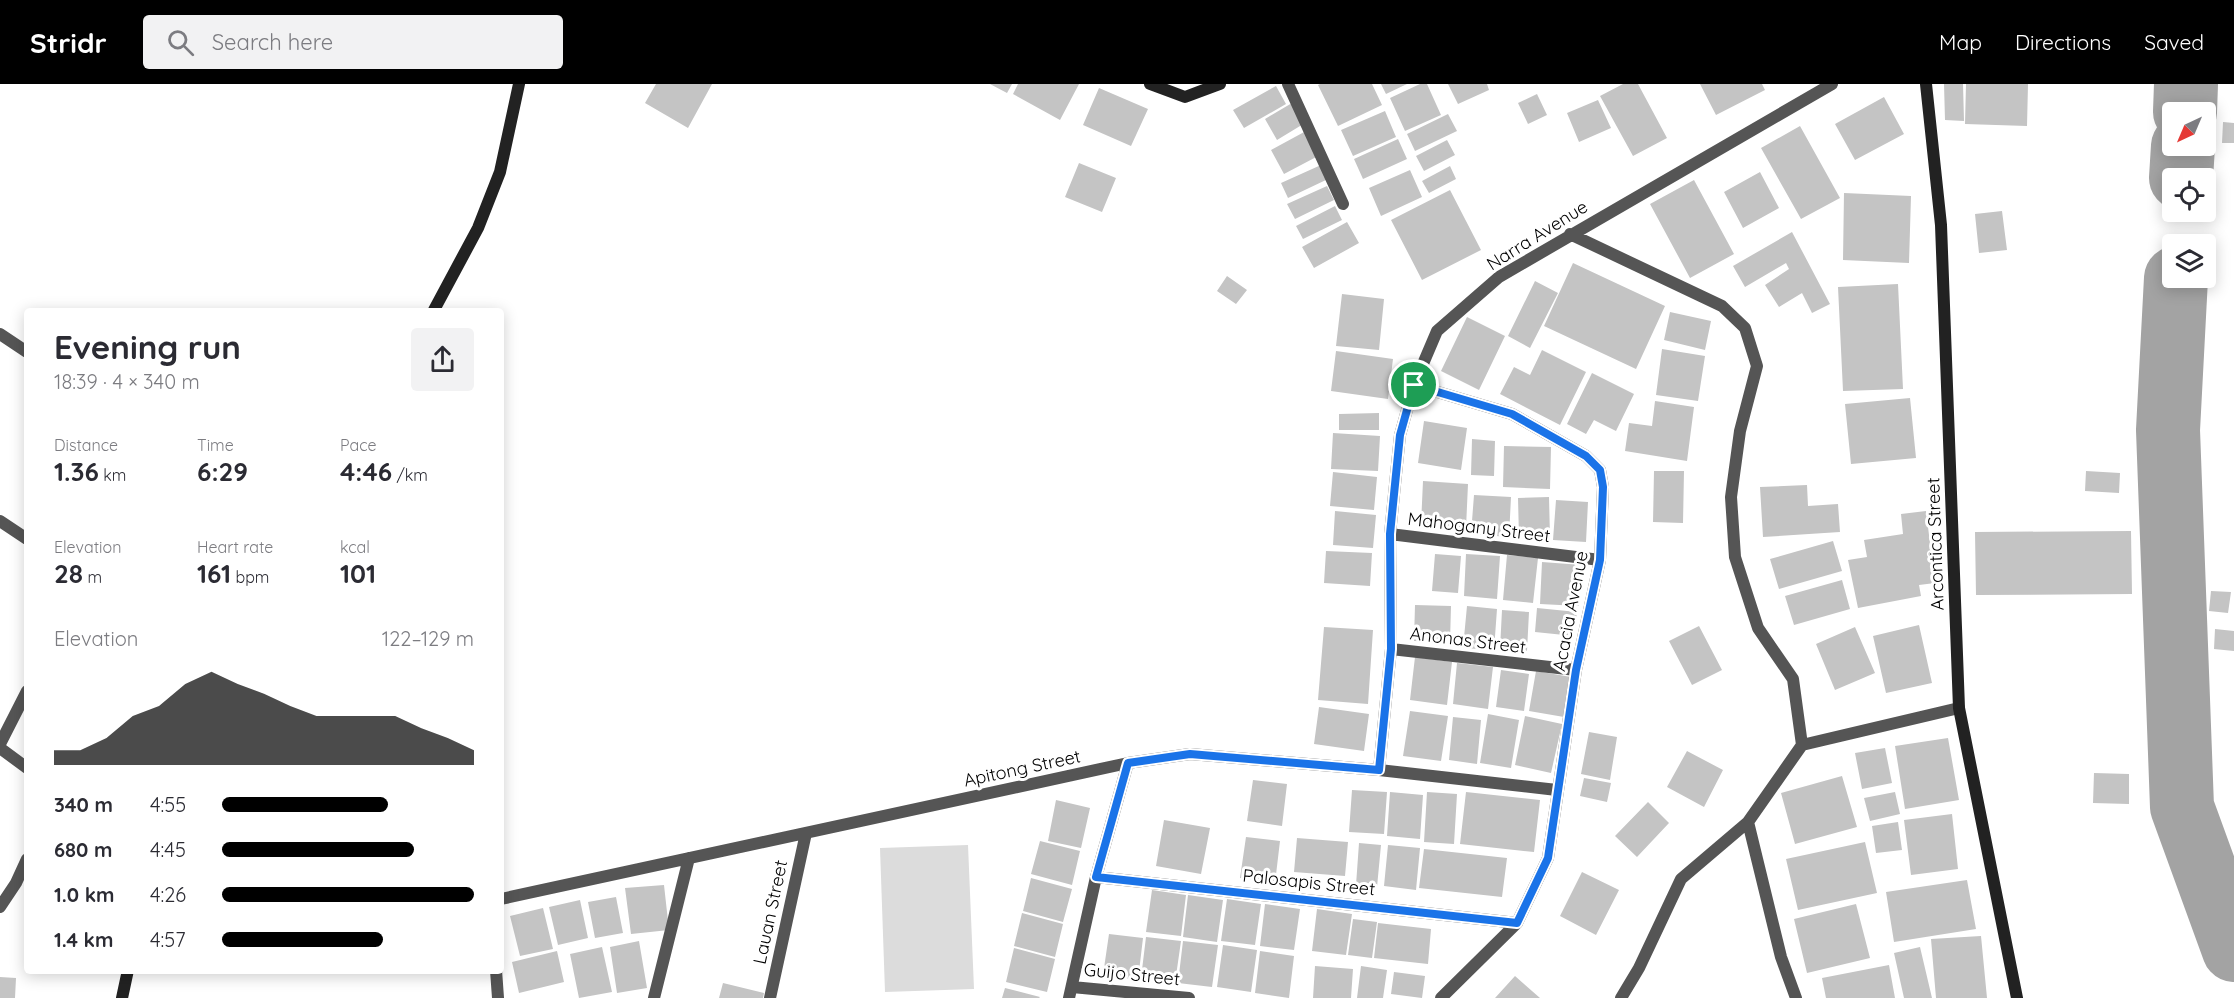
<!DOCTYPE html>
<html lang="en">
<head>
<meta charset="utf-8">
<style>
  :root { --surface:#fff; --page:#f2f2f3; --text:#2b2b33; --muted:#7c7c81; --accent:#000 }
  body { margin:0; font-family:Quicksand,sans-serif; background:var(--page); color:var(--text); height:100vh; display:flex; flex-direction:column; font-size:22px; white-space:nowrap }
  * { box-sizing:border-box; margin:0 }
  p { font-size:20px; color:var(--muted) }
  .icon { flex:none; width:33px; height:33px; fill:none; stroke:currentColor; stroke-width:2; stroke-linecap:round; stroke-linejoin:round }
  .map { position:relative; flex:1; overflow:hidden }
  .side { position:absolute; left:24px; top:224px; width:480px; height:666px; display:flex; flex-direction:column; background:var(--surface); border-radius:6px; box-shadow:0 3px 15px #0003 }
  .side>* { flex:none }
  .needle { width:39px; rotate:224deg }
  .fabs { position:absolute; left:2162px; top:18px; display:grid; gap:12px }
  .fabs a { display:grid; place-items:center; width:54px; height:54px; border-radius:6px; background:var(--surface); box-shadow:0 3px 15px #0003; font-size:30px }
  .pin { position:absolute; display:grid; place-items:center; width:51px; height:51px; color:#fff; margin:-26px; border:3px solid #fff; border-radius:50%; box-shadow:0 2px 6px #0007 }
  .round { display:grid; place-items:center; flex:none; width:63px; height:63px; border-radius:6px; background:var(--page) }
  .headline { display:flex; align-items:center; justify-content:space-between; height:102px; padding:0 30px }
  h1 { font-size:33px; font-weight:800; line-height:45px }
  .metrics { display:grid; grid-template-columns:repeat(3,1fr); gap:9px; height:102px; padding:6px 30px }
  .metrics div { display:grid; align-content:center }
  .metrics b { font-size:26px; font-weight:800 }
  .metrics small { font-size:16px; font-weight:400 }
  .metrics p { font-size:16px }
  .chart { height:168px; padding:12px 30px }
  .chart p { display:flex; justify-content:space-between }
  .chart svg { width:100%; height:108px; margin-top:6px; fill:var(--accent); opacity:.7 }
  ul { padding:0 30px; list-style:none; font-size:20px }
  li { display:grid; grid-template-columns:96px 72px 1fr; align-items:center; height:45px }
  li i { height:15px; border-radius:8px; background:var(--accent) }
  header { display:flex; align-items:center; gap:36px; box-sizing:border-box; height:84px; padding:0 30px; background:var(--accent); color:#fff }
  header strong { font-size:28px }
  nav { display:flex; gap:33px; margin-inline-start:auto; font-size:21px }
  .search { width:420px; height:54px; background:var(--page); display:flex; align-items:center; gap:15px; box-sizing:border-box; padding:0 21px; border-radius:6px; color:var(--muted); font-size:22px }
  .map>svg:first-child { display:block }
  .green { fill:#dcdcdc }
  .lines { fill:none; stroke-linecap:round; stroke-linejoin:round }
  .river { stroke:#a3a3a3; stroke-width:64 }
  .building { fill:#c4c4c4 }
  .street { stroke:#555; stroke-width:12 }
  .secondary { stroke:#222; stroke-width:12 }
  .route-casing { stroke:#fff; stroke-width:12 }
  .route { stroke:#1a73e8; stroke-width:8 }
  .labels { text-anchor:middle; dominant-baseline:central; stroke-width:6; stroke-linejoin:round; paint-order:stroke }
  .street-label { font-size:18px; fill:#000; stroke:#fff }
</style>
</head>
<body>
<header>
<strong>Stridr</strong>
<div class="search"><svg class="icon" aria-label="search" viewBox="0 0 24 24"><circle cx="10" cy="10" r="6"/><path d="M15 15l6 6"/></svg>Search here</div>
<nav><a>Map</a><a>Directions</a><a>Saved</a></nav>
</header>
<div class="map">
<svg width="2234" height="914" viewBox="0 0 2234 914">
  <rect width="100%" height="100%" fill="#fff"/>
  <path class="green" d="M 968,761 L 974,905 L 885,908 L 880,764 Z"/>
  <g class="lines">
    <path class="river" d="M 2185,28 L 2186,0
      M 2181,94 L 2183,62
      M 2176,194 L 2168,346 L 2182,723 L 2234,866"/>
  </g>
  <path class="building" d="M 656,0 L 712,0 L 688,44 L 645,19 Z
    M 990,0 L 1012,0 L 1007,9 Z
    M 1018,0 L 1079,0 L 1060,36 L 1013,10 Z
    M 1320,0 L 1372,0 L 1382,21 L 1338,42 L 1318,1 Z
    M 1381,0 L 1407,0 L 1386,10 Z
    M 1420,0 L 1427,0 L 1441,31 L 1405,47 L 1390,14 Z
    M 1448,0 L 1487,0 L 1489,6 L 1458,20 Z
    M 1623,0 L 1638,0 L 1667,54 L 1633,72 L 1600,12 Z
    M 1700,0 L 1762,0 L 1765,6 L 1716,31 Z
    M 1944,0 L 1963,0 L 1964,37 L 1945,36 Z
    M 1966,0 L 2028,0 L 2027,42 L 1965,40 Z
    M 1276,2 L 1286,20 L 1244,44 L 1233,26 Z
    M 1099,4 L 1148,25 L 1131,62 L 1083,41 Z
    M 1537,10 L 1547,31 L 1528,40 L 1518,19 Z
    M 1884,13 L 1904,50 L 1855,76 L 1835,40 Z
    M 1598,16 L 1611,44 L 1579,58 L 1567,29 Z
    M 1292,19 L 1305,39 L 1277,56 L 1265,35 Z
    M 1385,27 L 1396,53 L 1353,72 L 1341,46 Z
    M 1448,30 L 1457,47 L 1415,67 L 1407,50 Z
    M 2223,38 L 2234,39 L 2234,59 L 2222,59 Z
    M 1800,42 L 1840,114 L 1801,135 L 1761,64 Z
    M 1306,47 L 1320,71 L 1284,90 L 1271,66 Z
    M 1398,55 L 1407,75 L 1363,95 L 1354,75 Z
    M 1447,56 L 1455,71 L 1424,87 L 1416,72 Z
    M 1079,79 L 1116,94 L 1102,128 L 1065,113 Z
    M 1321,81 L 1328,95 L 1288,114 L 1281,99 Z
    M 1450,82 L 1456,95 L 1429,109 L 1422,97 Z
    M 1410,86 L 1422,113 L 1381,132 L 1369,104 Z
    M 1760,88 L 1779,124 L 1743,144 L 1724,108 Z
    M 1694,96 L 1734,170 L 1690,194 L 1650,120 Z
    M 1327,102 L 1334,116 L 1295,135 L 1287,120 Z
    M 1450,106 L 1481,166 L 1422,196 L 1391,136 Z
    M 1844,109 L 1911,112 L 1909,179 L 1843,176 Z
    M 1335,122 L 1342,136 L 1303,155 L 1296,142 Z
    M 2002,127 L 2007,166 L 1979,169 L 1975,130 Z
    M 1347,138 L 1359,159 L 1314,184 L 1302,163 Z
    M 1792,148 L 1830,220 L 1812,229 L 1802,209 L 1779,223 L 1765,201 L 1789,185 L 1786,179 L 1745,203 L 1733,182 Z
    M 1573,179 L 1665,222 L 1636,285 L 1544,242 Z
    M 1227,192 L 1247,206 L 1236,220 L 1217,207 Z
    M 1535,197 L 1558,209 L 1530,264 L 1508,252 Z
    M 1898,200 L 1903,305 L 1843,307 L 1838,203 Z
    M 1342,210 L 1384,215 L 1379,266 L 1336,262 Z
    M 1670,228 L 1711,237 L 1705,266 L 1664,256 Z
    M 1467,233 L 1505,252 L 1479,306 L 1441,287 Z
    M 1662,265 L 1705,272 L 1698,317 L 1656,311 Z
    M 1542,266 L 1586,288 L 1560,341 L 1500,310 L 1514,283 L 1530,291 Z
    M 1336,267 L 1393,275 L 1388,315 L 1331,307 Z
    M 1592,289 L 1634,310 L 1616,347 L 1594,336 L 1586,350 L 1567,340 Z
    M 1910,314 L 1916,374 L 1851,380 L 1845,320 Z
    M 1655,317 L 1694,323 L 1687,377 L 1625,367 L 1629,339 L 1652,342 Z
    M 1379,329 L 1379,346 L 1339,346 L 1339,330 Z
    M 1424,337 L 1467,344 L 1461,386 L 1418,379 Z
    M 1333,349 L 1380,352 L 1378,387 L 1331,385 Z
    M 1472,355 L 1495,357 L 1494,392 L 1471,391 Z
    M 1504,362 L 1551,363 L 1550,405 L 1503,403 Z
    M 1654,387 L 1684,387 L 1683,439 L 1653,438 Z
    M 2086,387 L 2120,389 L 2119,409 L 2085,407 Z
    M 1333,388 L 1377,393 L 1374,426 L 1330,422 Z
    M 1423,397 L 1468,400 L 1466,444 L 1421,441 Z
    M 1807,401 L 1808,422 L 1838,420 L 1840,448 L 1763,453 L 1760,403 Z
    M 1474,411 L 1511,413 L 1509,453 L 1471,450 Z
    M 1549,413 L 1550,453 L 1519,454 L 1518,414 Z
    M 1556,416 L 1588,418 L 1586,458 L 1553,456 Z
    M 1335,427 L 1376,431 L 1373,464 L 1333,461 Z
    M 1926,427 L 1935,499 L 1919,501 L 1921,512 L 1858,524 L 1848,476 L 1867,473 L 1864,456 L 1903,450 L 1901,430 Z
    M 2131,447 L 2132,510 L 1976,511 L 1975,448 Z
    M 1833,457 L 1842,487 L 1779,505 L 1770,475 Z
    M 1326,467 L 1372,469 L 1370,502 L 1324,499 Z
    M 1435,470 L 1461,472 L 1458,509 L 1432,507 Z
    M 1466,470 L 1500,472 L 1497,515 L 1464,512 Z
    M 1507,471 L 1538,474 L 1533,519 L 1503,516 Z
    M 1542,478 L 1582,481 L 1579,522 L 1540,520 Z
    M 1842,496 L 1850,525 L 1794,541 L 1785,512 Z
    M 2211,507 L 2231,508 L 2228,529 L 2209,527 Z
    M 1415,521 L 1451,522 L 1450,558 L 1414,557 Z
    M 1467,522 L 1497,525 L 1494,566 L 1463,564 Z
    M 1537,524 L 1577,528 L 1574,552 L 1535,548 Z
    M 1502,526 L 1529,528 L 1527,567 L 1500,565 Z
    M 1919,541 L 1932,599 L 1886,609 L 1873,552 Z
    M 1699,542 L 1722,586 L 1692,601 L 1669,557 Z
    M 1324,543 L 1373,546 L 1368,620 L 1318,616 Z
    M 1855,543 L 1875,589 L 1835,606 L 1816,560 Z
    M 2215,545 L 2234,547 L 2234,567 L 2214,565 Z
    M 1415,573 L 1452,578 L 1447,621 L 1410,616 Z
    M 1457,579 L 1493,583 L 1488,625 L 1453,620 Z
    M 1501,586 L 1529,590 L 1524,627 L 1496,623 Z
    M 1536,587 L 1571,593 L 1564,633 L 1529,627 Z
    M 1319,623 L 1369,630 L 1364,667 L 1314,660 Z
    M 1410,627 L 1448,632 L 1441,677 L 1403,672 Z
    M 1488,630 L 1519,636 L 1511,684 L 1480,679 Z
    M 1525,632 L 1562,640 L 1551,689 L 1515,681 Z
    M 1453,633 L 1481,636 L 1477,680 L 1449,676 Z
    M 1589,648 L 1617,653 L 1610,696 L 1581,690 Z
    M 1948,654 L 1959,716 L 1905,725 L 1895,662 Z
    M 1885,664 L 1892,699 L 1862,705 L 1855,669 Z
    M 1687,667 L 1723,686 L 1704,723 L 1667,703 Z
    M 2094,689 L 2129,690 L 2129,720 L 2093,719 Z
    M 1842,692 L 1857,743 L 1795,760 L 1781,709 Z
    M 1584,694 L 1611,699 L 1607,718 L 1580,712 Z
    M 1253,696 L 1287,700 L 1282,742 L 1247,737 Z
    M 1352,706 L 1387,708 L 1384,750 L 1349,748 Z
    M 1390,708 L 1423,711 L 1420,755 L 1387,752 Z
    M 1427,708 L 1457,710 L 1454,760 L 1424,758 Z
    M 1466,708 L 1540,716 L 1534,768 L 1460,760 Z
    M 1895,708 L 1900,730 L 1870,737 L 1864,714 Z
    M 1056,716 L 1090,724 L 1081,764 L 1048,757 Z
    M 1648,718 L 1669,739 L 1637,773 L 1615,752 Z
    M 1952,730 L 1958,785 L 1911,791 L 1904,736 Z
    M 1164,736 L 1210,744 L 1201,790 L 1156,782 Z
    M 1898,738 L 1902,766 L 1876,769 L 1872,742 Z
    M 1246,753 L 1280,757 L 1275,799 L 1240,794 Z
    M 1297,754 L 1348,758 L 1345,792 L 1294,788 Z
    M 1040,757 L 1080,767 L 1072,801 L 1031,790 Z
    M 1865,758 L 1877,809 L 1798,826 L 1786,775 Z
    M 1359,759 L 1381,761 L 1377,803 L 1356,801 Z
    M 1388,761 L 1420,764 L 1416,806 L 1384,802 Z
    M 1424,765 L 1507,774 L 1502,813 L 1419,804 Z
    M 1582,788 L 1619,806 L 1596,851 L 1560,832 Z
    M 1031,794 L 1072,805 L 1063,838 L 1023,827 Z
    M 1967,796 L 1976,845 L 1894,858 L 1886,808 Z
    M 664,801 L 669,846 L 631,850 L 625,804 Z
    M 1152,806 L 1186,811 L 1181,852 L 1146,848 Z
    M 1188,811 L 1223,816 L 1217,858 L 1183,853 Z
    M 616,813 L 623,849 L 595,854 L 588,818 Z
    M 1227,815 L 1261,820 L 1255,861 L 1221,857 Z
    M 580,816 L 588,854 L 558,861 L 549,823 Z
    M 1265,820 L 1300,825 L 1294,866 L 1260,862 Z
    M 1856,820 L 1870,874 L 1807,889 L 1794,835 Z
    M 543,824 L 553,865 L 520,872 L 510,832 Z
    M 1317,825 L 1352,830 L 1346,871 L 1312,867 Z
    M 1022,829 L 1063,840 L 1055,873 L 1014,862 Z
    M 1353,835 L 1377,838 L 1372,874 L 1348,871 Z
    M 1378,839 L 1431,845 L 1428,880 L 1374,874 Z
    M 1109,850 L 1143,854 L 1138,896 L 1103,891 Z
    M 1981,852 L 1987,914 L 1936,914 L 1931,855 Z
    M 1146,853 L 1181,857 L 1175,899 L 1141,894 Z
    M 639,857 L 647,904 L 617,909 L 610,863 Z
    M 1183,857 L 1218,861 L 1212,903 L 1178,899 Z
    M 1223,861 L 1257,866 L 1251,908 L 1217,903 Z
    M 602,863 L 612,908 L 579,914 L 570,870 Z
    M 1920,863 L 1932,914 L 1904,914 L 1894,869 Z
    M 1014,864 L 1055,875 L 1047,908 L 1006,898 Z
    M 557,867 L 564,898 L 519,909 L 512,878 Z
    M 1260,867 L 1294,872 L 1289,914 L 1255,909 Z
    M 1889,881 L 1895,914 L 1826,914 L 1822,894 Z
    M 1315,882 L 1353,885 L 1351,914 L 1313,914 Z
    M 1361,882 L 1387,886 L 1383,914 L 1357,914 Z
    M 1394,888 L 1425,892 L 1422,914 L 1391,910 Z
    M 1515,892 L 1540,914 L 1495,914 Z
    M 0,893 L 16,894 L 15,914 L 0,914 Z
    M 723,899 L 764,909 L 763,914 L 719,914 Z
    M 1005,904 L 1040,913 L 1039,914 L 1002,914 Z"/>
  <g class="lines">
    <path class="street" d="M 1288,0 L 1343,120
      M 1570,150 L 1722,222 L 1745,244 L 1757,282 L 1740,347 L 1731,413 L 1735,473 L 1758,544 L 1793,595 L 1802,661 L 1748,738 L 1681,795 L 1639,884 L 1621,914
      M 0,250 L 27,268
      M 1414,301 L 1512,330 L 1586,372 L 1600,386 L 1603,403 L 1600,476 L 1576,586 L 1548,774 L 1517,839 L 1441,914
      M 0,437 L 27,455
      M 1390,450 L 1600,476
      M 1391,565 L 1576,586
      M 0,660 L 27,607
      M 1802,661 L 1959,624
      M 0,664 L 27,684
      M 1379,686 L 1391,565 L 1390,450 L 1400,351 L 1414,301 L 1437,247 L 1499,193 L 1832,0
      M 1748,738 L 1781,873 L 1796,914
      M 1096,793 L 1517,839
      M 501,815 L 1128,679 L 1190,670 L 1379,686 L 1557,706
      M 0,823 L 16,799 L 27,775
      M 496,886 L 498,914
      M 1072,903 L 1189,914
      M 654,914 L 689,774
      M 770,914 L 806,749
      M 1069,914 L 1096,793 L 1128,679"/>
    <path class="secondary" d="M 1150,0 L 1185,13 L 1220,0
      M 1926,0 L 1941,141 L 1959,624 L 2017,914
      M 434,226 L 478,144 L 500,88 L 519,0
      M 122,914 L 128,886"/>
  </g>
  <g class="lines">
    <defs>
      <path id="route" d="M 1414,301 L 1512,330 L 1586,372 L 1600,386 L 1603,403 L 1600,476 L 1576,586 L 1548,774 L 1517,839 L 1096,793 L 1128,679 L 1190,670 L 1379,686 L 1391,565 L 1390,450 L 1400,351 Z"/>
    </defs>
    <use href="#route" class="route-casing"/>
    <use href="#route" class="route"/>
  </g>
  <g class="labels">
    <g class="street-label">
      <text transform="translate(1537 151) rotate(-32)">Narra Avenue</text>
      <text transform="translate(1479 443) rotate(7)">Mahogany Street</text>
      <text transform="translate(1935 460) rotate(-92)">Arcontica Street</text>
      <text transform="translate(1570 527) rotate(-79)">Acacia Avenue</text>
      <text transform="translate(1468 556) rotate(7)">Anonas Street</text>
      <text transform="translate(1022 684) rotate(-12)">Apitong Street</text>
      <text transform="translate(1309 798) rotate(6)">Palosapis Street</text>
      <text transform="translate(770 828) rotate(-78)">Lauan Street</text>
      <text transform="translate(1132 890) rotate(6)">Guijo Street</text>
    </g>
  </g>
</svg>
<div class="fabs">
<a><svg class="needle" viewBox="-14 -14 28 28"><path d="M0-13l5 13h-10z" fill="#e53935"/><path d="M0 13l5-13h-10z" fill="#7c7c81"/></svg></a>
<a><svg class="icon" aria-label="locate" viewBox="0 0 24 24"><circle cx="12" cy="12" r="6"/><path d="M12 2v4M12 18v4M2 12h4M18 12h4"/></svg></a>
<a><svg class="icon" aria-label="layers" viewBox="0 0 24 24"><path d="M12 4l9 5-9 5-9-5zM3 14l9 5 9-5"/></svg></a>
</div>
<div class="pin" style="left:1414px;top:301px;background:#1e9e55"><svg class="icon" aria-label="arrive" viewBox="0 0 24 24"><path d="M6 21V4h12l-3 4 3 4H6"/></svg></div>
<section class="side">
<div class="headline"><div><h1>Evening run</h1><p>18:39 · 4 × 340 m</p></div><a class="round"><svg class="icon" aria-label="share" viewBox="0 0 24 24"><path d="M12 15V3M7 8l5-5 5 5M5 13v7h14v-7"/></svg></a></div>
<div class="metrics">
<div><p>Distance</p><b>1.36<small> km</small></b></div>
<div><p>Time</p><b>6:29</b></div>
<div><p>Pace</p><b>4:46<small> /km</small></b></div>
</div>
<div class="metrics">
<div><p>Elevation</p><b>28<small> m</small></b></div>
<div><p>Heart rate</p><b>161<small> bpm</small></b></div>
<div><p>kcal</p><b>101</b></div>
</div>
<div class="chart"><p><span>Elevation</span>122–129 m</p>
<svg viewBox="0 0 160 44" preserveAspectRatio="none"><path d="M0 44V38L10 38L20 33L30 24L40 20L50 11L60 6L70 11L80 15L90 20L100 24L110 24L120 24L130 24L140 29L150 33L160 38V44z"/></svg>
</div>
<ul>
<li><b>340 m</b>4:55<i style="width:66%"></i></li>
<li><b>680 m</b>4:45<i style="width:76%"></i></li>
<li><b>1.0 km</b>4:26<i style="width:100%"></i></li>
<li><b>1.4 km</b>4:57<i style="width:64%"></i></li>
</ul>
</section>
</div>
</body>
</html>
